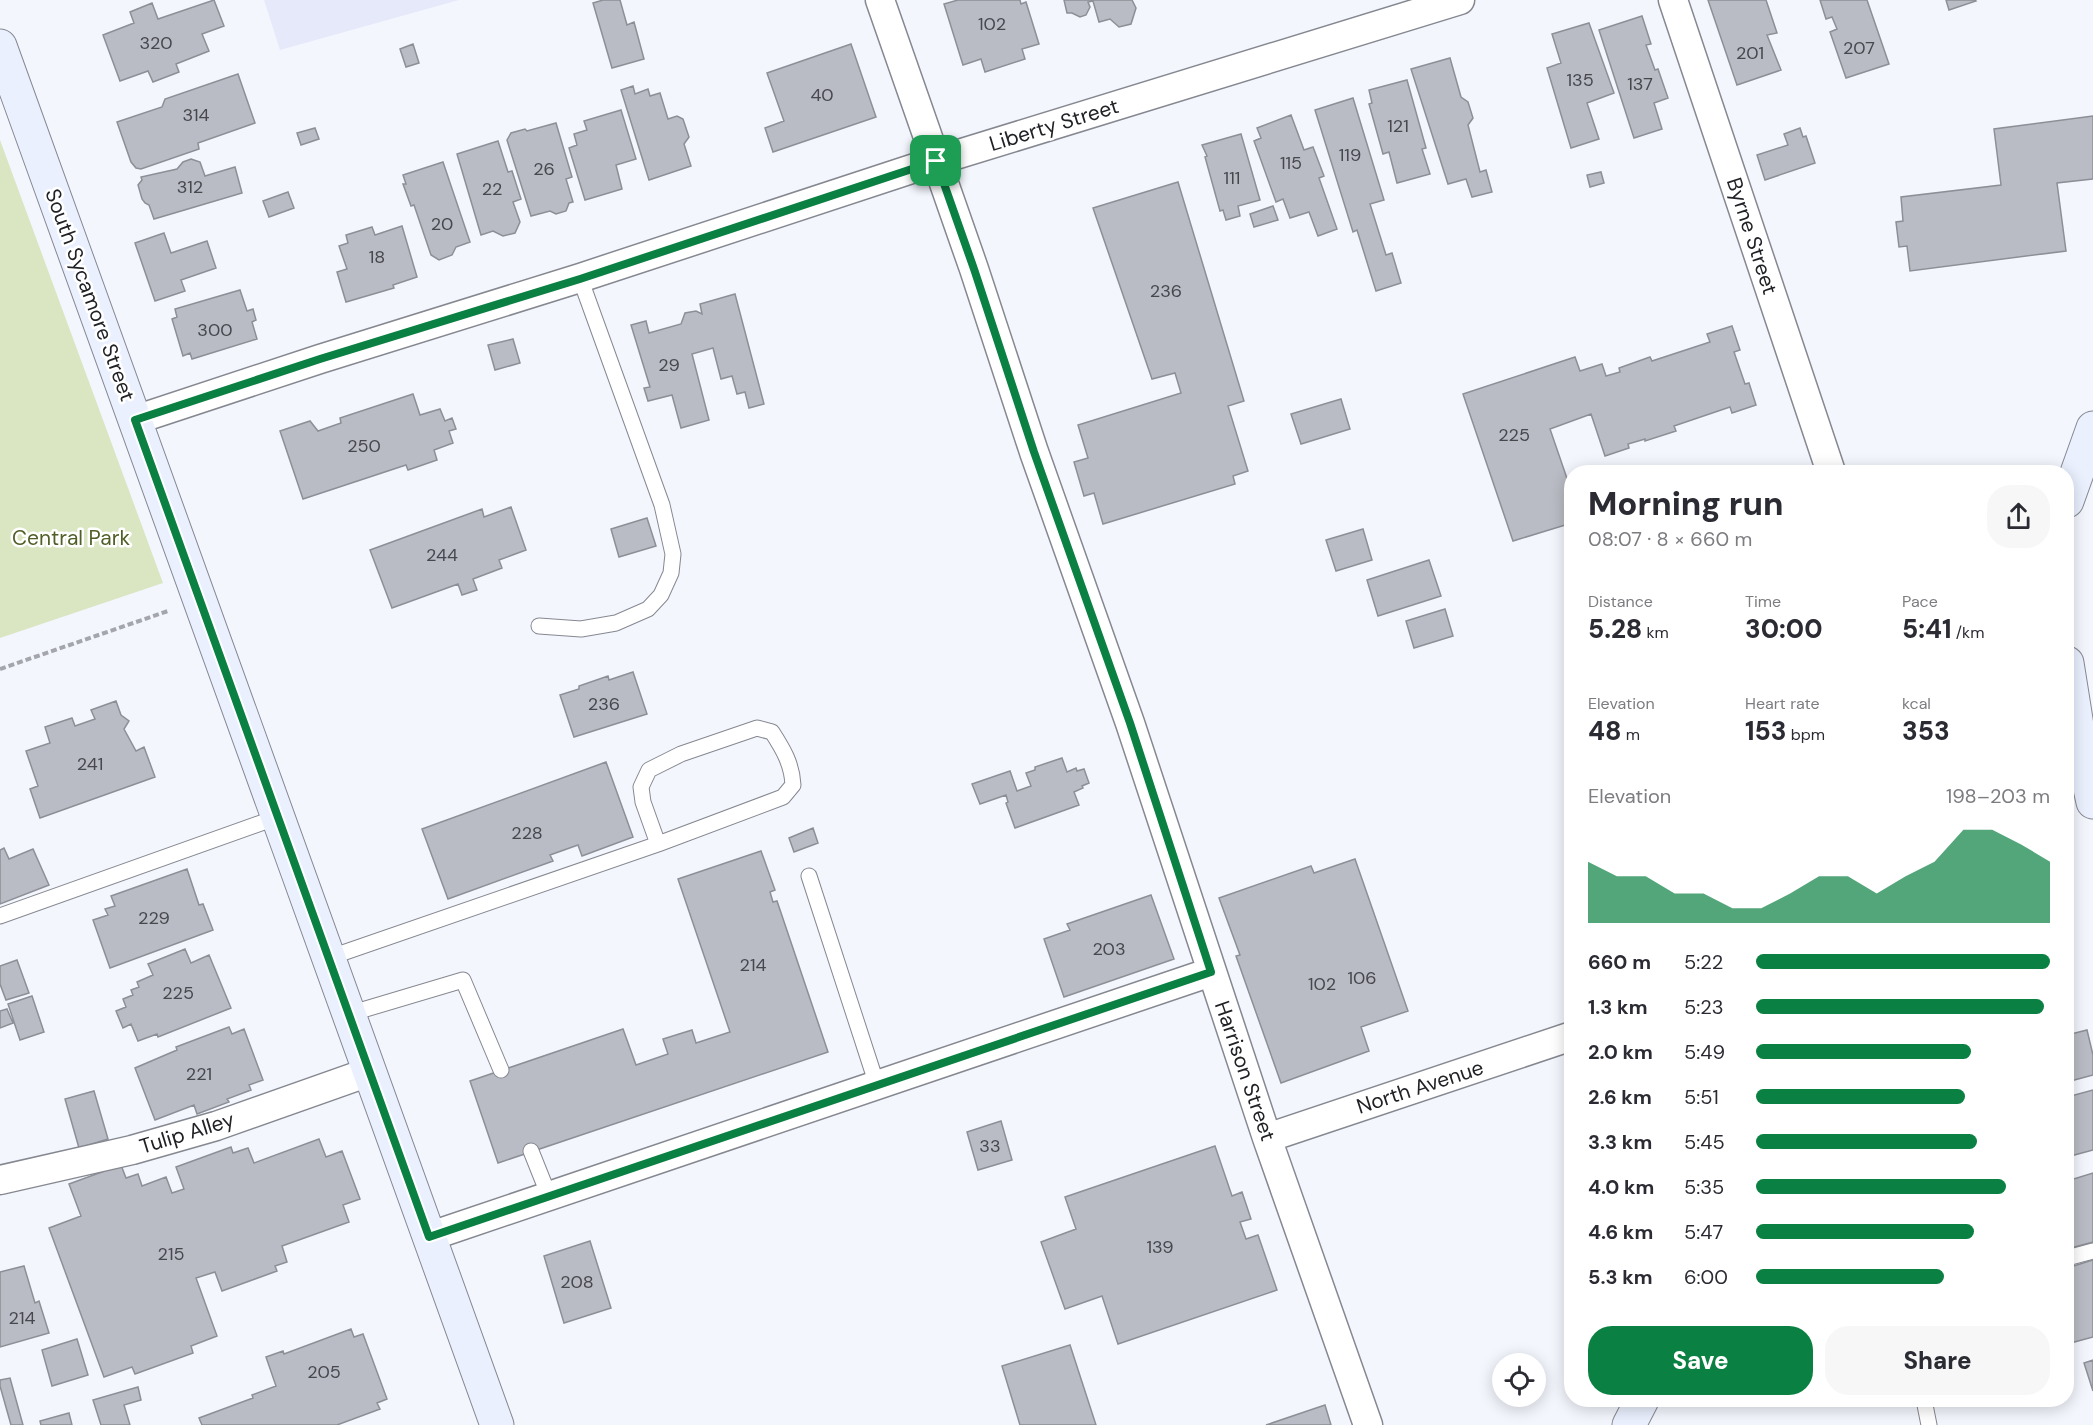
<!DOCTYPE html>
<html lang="en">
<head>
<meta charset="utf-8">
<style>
  :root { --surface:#fff; --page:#f7f7f7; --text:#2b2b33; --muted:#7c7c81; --accent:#0b8043 }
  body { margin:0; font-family:"DM Sans",sans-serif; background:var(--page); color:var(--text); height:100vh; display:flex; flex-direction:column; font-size:22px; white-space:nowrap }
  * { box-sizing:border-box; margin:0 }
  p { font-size:20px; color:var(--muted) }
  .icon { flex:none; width:33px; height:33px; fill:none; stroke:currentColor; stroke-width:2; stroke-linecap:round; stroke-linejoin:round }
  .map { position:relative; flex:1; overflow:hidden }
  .sheet { position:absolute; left:1564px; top:465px; width:510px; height:942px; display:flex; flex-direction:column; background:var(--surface); border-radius:24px; box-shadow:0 3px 15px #0003 }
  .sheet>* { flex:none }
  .controls { position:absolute; left:1492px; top:1353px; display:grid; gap:12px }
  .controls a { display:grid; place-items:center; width:54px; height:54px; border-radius:50%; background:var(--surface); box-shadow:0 3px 15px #0003; font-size:30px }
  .pin { position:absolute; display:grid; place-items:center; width:51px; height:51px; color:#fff; margin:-26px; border-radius:12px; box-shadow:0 3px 9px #0006 }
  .round { display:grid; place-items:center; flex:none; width:63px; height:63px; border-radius:24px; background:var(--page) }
  .head { display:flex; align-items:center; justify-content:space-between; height:102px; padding:0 24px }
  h1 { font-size:33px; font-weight:800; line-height:45px }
  .figures { display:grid; grid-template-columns:repeat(3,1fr); gap:9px; height:102px; padding:6px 24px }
  .figures div { display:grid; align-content:center }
  .figures b { font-size:26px; font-weight:800 }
  .figures small { font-size:16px; font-weight:400 }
  .figures p { font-size:16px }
  .chart { height:168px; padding:12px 24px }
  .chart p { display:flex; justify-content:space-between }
  .chart svg { width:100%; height:108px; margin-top:6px; fill:var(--accent); opacity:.7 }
  .action { display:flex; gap:12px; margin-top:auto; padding:12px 24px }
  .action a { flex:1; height:69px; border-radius:24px; background:var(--accent); color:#fff; font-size:24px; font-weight:800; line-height:69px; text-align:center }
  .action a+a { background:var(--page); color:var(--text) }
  ul { padding:0 24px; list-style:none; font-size:20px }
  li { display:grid; grid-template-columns:96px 72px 1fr; align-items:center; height:45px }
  li i { height:15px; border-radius:8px; background:var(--accent) }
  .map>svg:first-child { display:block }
  .built { fill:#e6e9fa }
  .green { fill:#dae5c2 }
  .building { fill:#babcc5; stroke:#8d8f97; stroke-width:1.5 }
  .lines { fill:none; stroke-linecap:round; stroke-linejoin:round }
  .lane-casing { stroke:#868891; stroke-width:17 }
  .street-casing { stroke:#868891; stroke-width:31 }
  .secondary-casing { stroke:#868891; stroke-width:35 }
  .path { stroke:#a4a6ac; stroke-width:4; stroke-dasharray:6 3; stroke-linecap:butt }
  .lane { stroke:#fff; stroke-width:15 }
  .street { stroke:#fff; stroke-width:28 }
  .secondary { stroke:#eaf0fe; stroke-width:33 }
  .route-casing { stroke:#fff; stroke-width:12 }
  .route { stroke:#0b8043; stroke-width:8 }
  .labels { text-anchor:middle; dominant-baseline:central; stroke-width:5; stroke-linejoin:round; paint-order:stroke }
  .number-label { font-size:18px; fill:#47484e }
  .street-label { font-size:21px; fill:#212226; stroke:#fff }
  .park-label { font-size:21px; fill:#505f27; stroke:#fff }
</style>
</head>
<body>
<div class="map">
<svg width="2093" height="1425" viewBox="0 0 2093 1425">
  <rect width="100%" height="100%" fill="#f4f6fe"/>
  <path class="built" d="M 264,0 L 459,0 L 280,50 Z"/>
  <path class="green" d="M 0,140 L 163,583 L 0,638 Z"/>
  <path class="building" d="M 214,0 L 224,26 L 202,34 L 209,51 L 176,64 L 179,72 L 153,82 L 148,71 L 120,81 L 103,35 L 134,23 L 130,12 L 152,3 L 158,19 Z
    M 603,0 L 620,0 L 627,25 L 634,22 L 644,59 L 612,68 L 593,3 Z
    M 958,0 L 1020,0 L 1021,4 L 1026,2 L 1039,44 L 1022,49 L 1025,59 L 985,72 L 981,59 L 963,65 L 944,4 Z
    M 1064,0 L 1132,0 L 1136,8 L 1131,24 L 1119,27 L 1110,19 L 1099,22 L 1093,1 L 1088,2 L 1090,7 L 1086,15 L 1080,17 L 1072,13 L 1067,13 Z
    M 1708,0 L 1766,0 L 1777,33 L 1767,35 L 1781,70 L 1737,85 Z
    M 1820,0 L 1867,0 L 1889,64 L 1846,78 L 1830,32 L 1837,29 L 1832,17 L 1826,19 Z
    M 1946,0 L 1975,0 L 1976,1 L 1949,10 Z
    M 1642,16 L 1651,44 L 1646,45 L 1655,70 L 1658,69 L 1668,98 L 1654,103 L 1662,129 L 1634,138 L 1599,30 Z
    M 1589,23 L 1614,93 L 1587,103 L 1599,139 L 1571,148 L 1547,68 L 1561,63 L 1552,34 Z
    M 413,44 L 419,63 L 406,67 L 400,49 Z
    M 851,44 L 876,117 L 773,152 L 765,128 L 784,121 L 767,73 Z
    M 1450,58 L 1461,97 L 1468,102 L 1473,118 L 1468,125 L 1480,172 L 1486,170 L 1492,192 L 1472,197 L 1466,179 L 1448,184 L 1411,69 Z
    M 238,74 L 255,123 L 198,143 L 199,149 L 141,169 L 136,168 L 131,162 L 117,122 L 162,107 L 165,99 Z
    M 1407,80 L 1426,148 L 1422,149 L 1430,174 L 1397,183 L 1389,152 L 1383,154 L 1369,104 L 1372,103 L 1369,90 Z
    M 633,86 L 635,94 L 648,89 L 650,96 L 660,93 L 668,119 L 677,116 L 683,119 L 689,137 L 684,144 L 691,166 L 649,180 L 621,90 Z
    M 1353,98 L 1384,200 L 1370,204 L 1386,255 L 1392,253 L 1401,283 L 1376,291 L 1357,230 L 1353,232 L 1315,110 Z
    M 621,110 L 636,159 L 616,165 L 622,189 L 585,200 L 569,148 L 577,145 L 574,134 L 587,130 L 584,121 Z
    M 1291,115 L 1304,150 L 1313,147 L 1324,176 L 1319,178 L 1337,229 L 1318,236 L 1309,212 L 1290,218 L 1283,199 L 1276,202 L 1254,141 L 1261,138 L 1257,128 Z
    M 2093,116 L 2093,179 L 2057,183 L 2066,251 L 1910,271 L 1907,246 L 1899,247 L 1896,222 L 1903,221 L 1901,197 L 2001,185 L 1994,129 Z
    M 556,123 L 572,177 L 566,179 L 573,202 L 569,203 L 566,211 L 556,214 L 550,211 L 531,216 L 507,140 L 511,133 L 525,129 L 527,131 Z
    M 315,128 L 319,139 L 301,145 L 297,133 Z
    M 1800,128 L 1803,137 L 1806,136 L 1815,163 L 1765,180 L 1757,155 L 1788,145 L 1784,134 Z
    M 1241,134 L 1260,200 L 1238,206 L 1240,216 L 1226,220 L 1223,210 L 1220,211 L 1205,157 L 1207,156 L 1202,145 Z
    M 498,141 L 508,172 L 512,171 L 521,199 L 513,202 L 520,222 L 515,233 L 503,236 L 493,231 L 481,235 L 457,154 Z
    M 191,159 L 200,162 L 205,176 L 235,167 L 242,193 L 154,219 L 149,205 L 145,203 L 142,199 L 138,185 L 142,180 L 141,177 L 177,169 L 183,162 Z
    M 443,162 L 470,242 L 456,247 L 452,255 L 439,260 L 431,255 L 414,205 L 411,206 L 403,184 L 406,184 L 403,175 Z
    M 1601,172 L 1604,183 L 1590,187 L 1587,175 Z
    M 1178,182 L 1244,401 L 1228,406 L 1248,471 L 1233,476 L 1235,484 L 1103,524 L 1094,493 L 1084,496 L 1074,462 L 1088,458 L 1078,425 L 1181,393 L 1175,373 L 1152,379 L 1093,208 Z
    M 288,192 L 294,208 L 269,217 L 263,201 Z
    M 1273,206 L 1278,220 L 1254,227 L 1250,214 Z
    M 402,226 L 417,277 L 393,285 L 394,288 L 346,302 L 337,272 L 347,269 L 339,246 L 348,243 L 346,235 L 372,227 L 375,235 Z
    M 164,233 L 171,253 L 207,241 L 216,268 L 181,280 L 185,291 L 155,301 L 135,243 Z
    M 240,290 L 247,311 L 253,309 L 256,320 L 252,322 L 257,339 L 192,359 L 190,353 L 183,356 L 172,319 L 177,317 L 175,309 Z
    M 735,294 L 764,404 L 749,408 L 745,392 L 737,394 L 732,376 L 721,379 L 713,348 L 692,354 L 709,420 L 681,428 L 672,395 L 648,401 L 644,388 L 650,387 L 631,325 L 646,321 L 649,333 L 681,324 L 685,313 L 696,311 L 702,314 L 700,304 Z
    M 1732,326 L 1740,350 L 1734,352 L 1745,384 L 1749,383 L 1756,405 L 1732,413 L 1730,407 L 1674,426 L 1676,431 L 1645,441 L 1645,439 L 1628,444 L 1629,448 L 1605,456 L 1591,414 L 1550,429 L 1572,493 L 1572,523 L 1513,541 L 1463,394 L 1575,357 L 1580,371 L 1602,364 L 1606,376 L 1620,372 L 1619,368 L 1650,357 L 1652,361 L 1710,342 L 1707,334 Z
    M 513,339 L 520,363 L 495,370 L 488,345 Z
    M 413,394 L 420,415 L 440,409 L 445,421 L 452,418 L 456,429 L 449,431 L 453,443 L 434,450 L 437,460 L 408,470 L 406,465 L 303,499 L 280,431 L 310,421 L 318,431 L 341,423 L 340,418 Z
    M 1341,399 L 1350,429 L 1301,444 L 1291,414 Z
    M 511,507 L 526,550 L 499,560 L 502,568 L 473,579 L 477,590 L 462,595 L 458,584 L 392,608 L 370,550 L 482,509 L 484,517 Z
    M 647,518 L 656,546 L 619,557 L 611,529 Z
    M 1363,529 L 1372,560 L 1336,571 L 1326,540 Z
    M 1429,560 L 1441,596 L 1378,616 L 1367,580 Z
    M 1445,609 L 1453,636 L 1414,648 L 1406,621 Z
    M 633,672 L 647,714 L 574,737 L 560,695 L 579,689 L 579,686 L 608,676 L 609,680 Z
    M 116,701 L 121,715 L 129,721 L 124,729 L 136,751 L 144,747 L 155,777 L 40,818 L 30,789 L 38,786 L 26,751 L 50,743 L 45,727 L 72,718 L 75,726 L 95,719 L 91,710 Z
    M 1062,758 L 1067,772 L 1076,768 L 1077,771 L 1084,769 L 1089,783 L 1082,786 L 1083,788 L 1074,792 L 1079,805 L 1015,828 L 1006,803 L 1008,802 L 1006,795 L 980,804 L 972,784 L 1010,771 L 1017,791 L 1031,786 L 1026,773 L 1035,770 L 1035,767 Z
    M 606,762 L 633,837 L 582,856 L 578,845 L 550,855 L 553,861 L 448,899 L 422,829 Z
    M 813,828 L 818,843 L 794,852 L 789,838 Z
    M 4,848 L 9,859 L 33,849 L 49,885 L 0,904 L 0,850 Z
    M 761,851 L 775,890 L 770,892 L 773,902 L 777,901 L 828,1052 L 498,1163 L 470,1081 L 623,1029 L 636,1065 L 668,1054 L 663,1039 L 692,1030 L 696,1043 L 730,1032 L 678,879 Z
    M 1355,859 L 1408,1011 L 1361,1027 L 1369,1051 L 1281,1083 L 1236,956 L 1240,955 L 1219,898 L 1311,866 L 1314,873 Z
    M 187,869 L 199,905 L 203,904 L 213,930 L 110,968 L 93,920 L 108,915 L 105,909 L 115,906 L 111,896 Z
    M 1151,895 L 1174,959 L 1064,997 L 1044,939 L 1070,930 L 1067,924 Z
    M 185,949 L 191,963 L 209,955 L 231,1008 L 158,1037 L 157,1034 L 138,1041 L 131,1024 L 123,1028 L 116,1011 L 126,1007 L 123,999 L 133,995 L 131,990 L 139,987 L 137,982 L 153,975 L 148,964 Z
    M 17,960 L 29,993 L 6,1000 L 0,984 L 0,966 Z
    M 32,996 L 44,1032 L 20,1040 L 8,1004 Z
    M 7,1009 L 13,1023 L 0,1028 L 0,1011 Z
    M 229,1027 L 232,1034 L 244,1029 L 263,1080 L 249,1085 L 251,1090 L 227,1099 L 229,1102 L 197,1114 L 194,1105 L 155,1120 L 135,1068 L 177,1050 L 176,1047 Z
    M 2087,1030 L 2093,1055 L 2093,1075 L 2067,1082 L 2067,1035 Z
    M 2093,1090 L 2093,1150 L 2067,1157 L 2067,1126 L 2069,1126 L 2067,1097 Z
    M 94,1091 L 108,1139 L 79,1148 L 65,1099 Z
    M 1001,1121 L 1012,1160 L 978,1170 L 967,1132 Z
    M 319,1139 L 326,1157 L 342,1151 L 360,1199 L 343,1205 L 349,1222 L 282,1246 L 287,1262 L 275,1266 L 277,1271 L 222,1291 L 215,1272 L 196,1278 L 217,1336 L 191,1346 L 193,1353 L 135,1374 L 132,1367 L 104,1377 L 49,1228 L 81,1216 L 69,1184 L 121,1165 L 126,1178 L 138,1174 L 142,1186 L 166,1177 L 172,1193 L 184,1189 L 176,1167 L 231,1147 L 233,1153 L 248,1148 L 254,1163 Z
    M 1215,1146 L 1232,1196 L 1242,1192 L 1251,1219 L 1240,1222 L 1246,1239 L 1258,1235 L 1277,1290 L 1118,1344 L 1102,1296 L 1065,1309 L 1041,1242 L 1076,1229 L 1065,1197 Z
    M 2093,1173 L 2093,1242 L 2067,1249 L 2067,1181 Z
    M 590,1241 L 611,1308 L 564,1323 L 544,1256 Z
    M 2093,1260 L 2093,1337 L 2067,1344 L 2067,1268 Z
    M 24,1266 L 35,1303 L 39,1301 L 49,1333 L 0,1347 L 0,1272 Z
    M 351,1329 L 354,1337 L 363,1334 L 387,1399 L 377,1403 L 380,1409 L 337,1425 L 202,1425 L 199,1418 L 253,1398 L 252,1395 L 276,1386 L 266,1357 L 283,1351 L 284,1354 Z
    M 77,1339 L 88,1375 L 52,1386 L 42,1350 Z
    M 1070,1345 L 1096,1425 L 1020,1425 L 1002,1366 Z
    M 2093,1360 L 2093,1391 L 2084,1363 Z
    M 10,1378 L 23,1425 L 11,1425 L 0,1386 L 0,1380 Z
    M 138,1387 L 141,1400 L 124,1405 L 130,1425 L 101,1425 L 93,1400 Z
    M 1325,1405 L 1331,1425 L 1266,1425 Z
    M 69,1413 L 72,1425 L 41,1425 L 40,1421 Z"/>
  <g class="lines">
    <defs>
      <path id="lane" d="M 539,626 L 581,629 L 616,623 L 648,609 L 661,595 L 671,573 L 673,554 L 662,505 L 580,278
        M 809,876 L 877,1085
        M 0,916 L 278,817
        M 328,958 L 658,844 L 783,797 L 793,785 C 792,764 783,749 772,732 L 757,728 L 681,754 L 649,770 L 641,787 L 643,802 L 658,844
        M 349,1014 L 463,980 L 501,1070
        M 531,1151 L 549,1196
        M 2067,1258 L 2093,1251
        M 1924,1400 L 1929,1425"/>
      <path id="street" d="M 880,0 L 974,269 L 1034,452 L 1130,723 L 1267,1138 L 1368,1425
        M 1673,0 L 1831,472
        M 135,420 L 320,359 L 580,278 L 936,161 L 1460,0
        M 1267,1138 L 1572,1036
        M 0,1180 L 132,1150 L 216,1126 L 369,1072
        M 428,1237 L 1211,972"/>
      <path id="secondary" d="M 0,46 L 497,1425
        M 2067,501 L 2093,428
        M 2067,663 L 2078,732
        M 2067,710 L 2078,734 L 2093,802
        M 1629,1425 L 1642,1400"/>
    </defs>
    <use href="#lane" class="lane-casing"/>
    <use href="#street" class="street-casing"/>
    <use href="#secondary" class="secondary-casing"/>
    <path class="path" d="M 0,669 L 168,611"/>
    <use href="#lane" class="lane"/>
    <use href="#street" class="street"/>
    <use href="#secondary" class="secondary"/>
  </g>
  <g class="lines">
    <defs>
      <path id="route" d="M 936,161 L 974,269 L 1034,452 L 1130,723 L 1211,972 L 429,1237 L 135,420 L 320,359 L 580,279 Z"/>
    </defs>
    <use href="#route" class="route-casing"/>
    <use href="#route" class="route"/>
  </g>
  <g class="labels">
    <g class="number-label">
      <text x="992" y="24">102</text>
      <text x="156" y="43">320</text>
      <text x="1859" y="48">207</text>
      <text x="1750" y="53">201</text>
      <text x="1580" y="80">135</text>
      <text x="1640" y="84">137</text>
      <text x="822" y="95">40</text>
      <text x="196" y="115">314</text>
      <text x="1398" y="126">121</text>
      <text x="1350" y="155">119</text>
      <text x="1291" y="163">115</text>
      <text x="544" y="169">26</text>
      <text x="1232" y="178">111</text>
      <text x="190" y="187">312</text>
      <text x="492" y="189">22</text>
      <text x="442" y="224">20</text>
      <text x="377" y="257">18</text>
      <text x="1166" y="291">236</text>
      <text x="215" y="330">300</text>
      <text x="669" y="365">29</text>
      <text x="1514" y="435">225</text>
      <text x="364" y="446">250</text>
      <text x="442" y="555">244</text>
      <text x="604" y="704">236</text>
      <text x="90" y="764">241</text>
      <text x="527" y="833">228</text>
      <text x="154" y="918">229</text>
      <text x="1109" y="949">203</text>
      <text x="753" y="965">214</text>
      <text x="1362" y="978">106</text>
      <text x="1322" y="984">102</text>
      <text x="178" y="993">225</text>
      <text x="199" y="1074">221</text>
      <text x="990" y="1146">33</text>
      <text x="1160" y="1247">139</text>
      <text x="171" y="1254">215</text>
      <text x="577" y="1282">208</text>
      <text x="22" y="1318">214</text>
      <text x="324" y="1372">205</text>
    </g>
    <g class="street-label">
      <text transform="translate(1054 125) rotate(-17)">Liberty Street</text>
      <text transform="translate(1752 236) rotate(72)">Byrne Street</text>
      <text transform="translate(90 295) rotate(70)">South Sycamore Street</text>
      <text transform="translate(1245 1071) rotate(71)">Harrison Street</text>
      <text transform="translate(1420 1087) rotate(-18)">North Avenue</text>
      <text transform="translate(187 1133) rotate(-17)">Tulip Alley</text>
    </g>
    <g class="park-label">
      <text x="71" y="538">Central Park</text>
    </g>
  </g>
</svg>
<div class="controls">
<a><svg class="icon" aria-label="locate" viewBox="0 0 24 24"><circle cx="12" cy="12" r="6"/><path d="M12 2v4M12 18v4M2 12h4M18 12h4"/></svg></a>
</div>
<div class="pin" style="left:936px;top:161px;background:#1e9e55"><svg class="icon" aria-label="arrive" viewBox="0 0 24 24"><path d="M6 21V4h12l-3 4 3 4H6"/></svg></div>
<section class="sheet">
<div class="head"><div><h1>Morning run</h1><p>08:07 · 8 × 660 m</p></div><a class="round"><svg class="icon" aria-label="share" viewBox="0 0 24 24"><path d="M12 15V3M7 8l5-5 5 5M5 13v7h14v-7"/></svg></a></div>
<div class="figures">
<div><p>Distance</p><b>5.28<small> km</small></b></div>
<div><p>Time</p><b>30:00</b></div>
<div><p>Pace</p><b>5:41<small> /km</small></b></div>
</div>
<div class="figures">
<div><p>Elevation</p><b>48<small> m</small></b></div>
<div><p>Heart rate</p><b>153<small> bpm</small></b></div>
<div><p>kcal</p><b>353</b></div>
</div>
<div class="chart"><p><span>Elevation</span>198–203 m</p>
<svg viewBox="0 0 160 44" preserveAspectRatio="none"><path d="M0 44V19L10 25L20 25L30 32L40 32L50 38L60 38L70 32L80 25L90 25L100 32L110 25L120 19L130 6L140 6L150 12L160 19V44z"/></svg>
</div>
<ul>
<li><b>660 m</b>5:22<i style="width:100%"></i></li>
<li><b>1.3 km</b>5:23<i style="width:98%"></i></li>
<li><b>2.0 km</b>5:49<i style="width:73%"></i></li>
<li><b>2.6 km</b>5:51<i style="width:71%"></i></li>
<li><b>3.3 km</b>5:45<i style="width:75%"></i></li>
<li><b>4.0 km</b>5:35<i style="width:85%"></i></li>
<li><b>4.6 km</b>5:47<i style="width:74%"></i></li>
<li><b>5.3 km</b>6:00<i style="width:64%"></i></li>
</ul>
<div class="action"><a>Save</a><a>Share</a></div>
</section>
</div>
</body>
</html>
